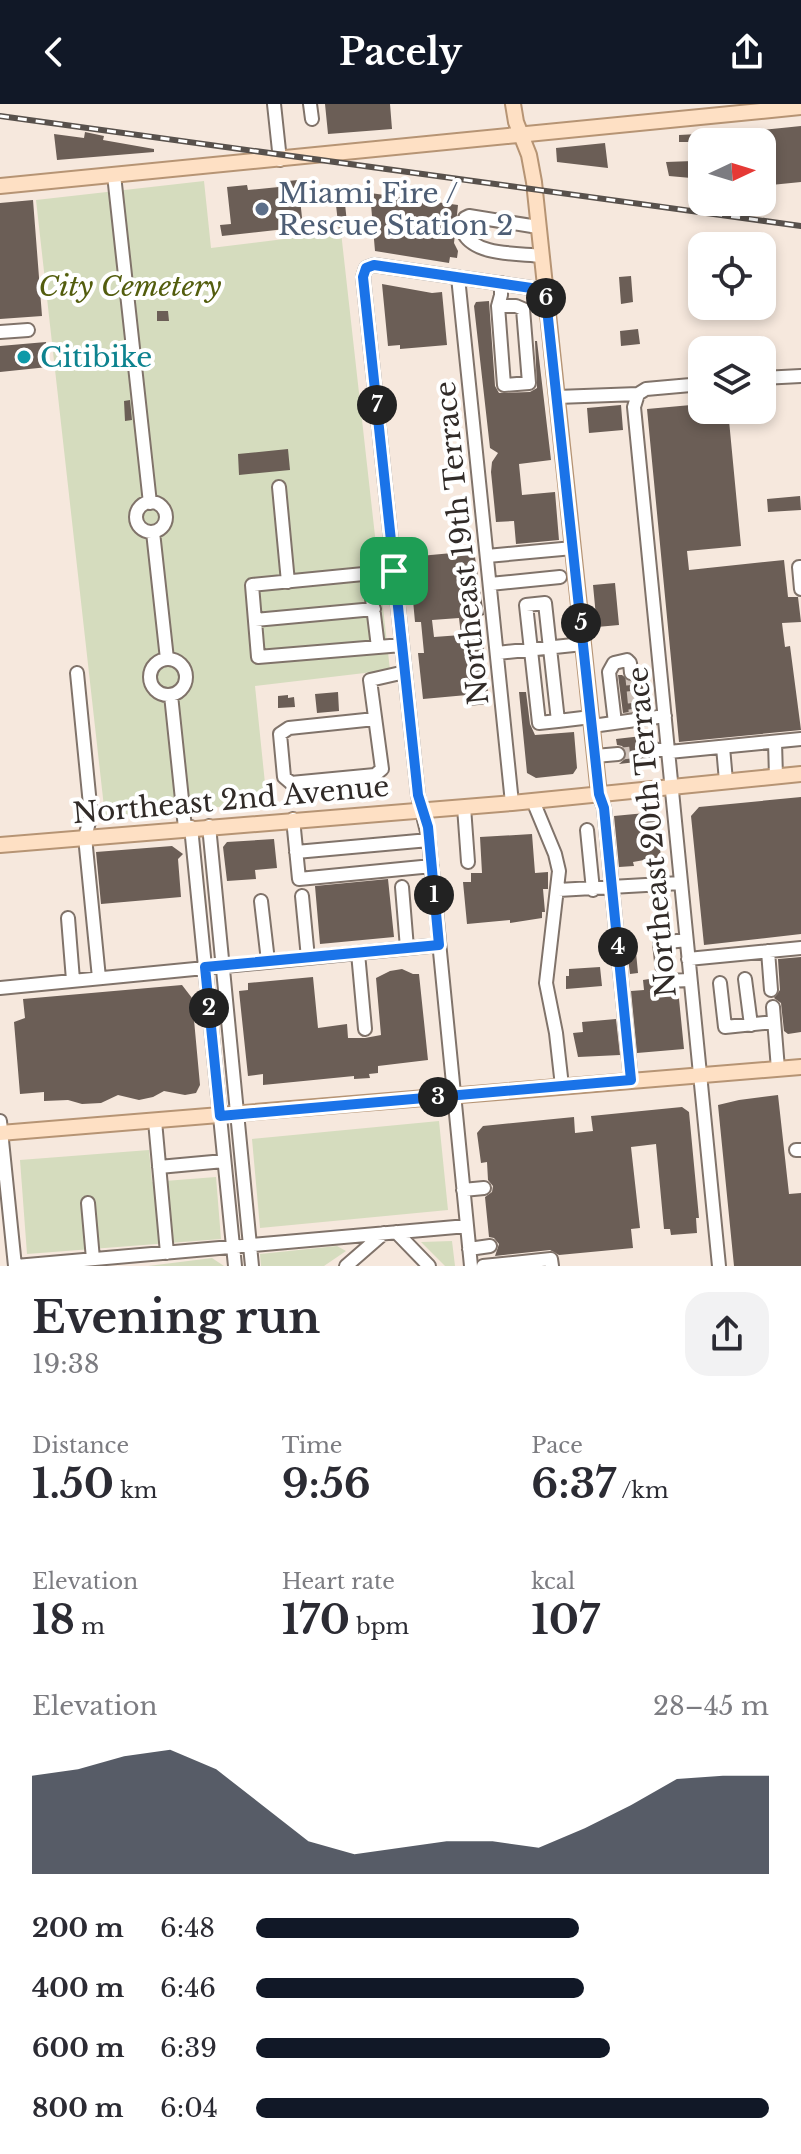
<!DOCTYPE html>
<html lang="en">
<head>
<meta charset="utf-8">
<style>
  :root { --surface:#fff; --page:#f2f2f3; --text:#2b2b33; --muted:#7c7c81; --accent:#111827 }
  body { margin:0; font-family:"Libre Baskerville",serif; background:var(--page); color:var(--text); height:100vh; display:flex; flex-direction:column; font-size:30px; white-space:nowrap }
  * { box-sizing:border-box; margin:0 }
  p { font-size:26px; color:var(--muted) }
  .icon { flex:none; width:44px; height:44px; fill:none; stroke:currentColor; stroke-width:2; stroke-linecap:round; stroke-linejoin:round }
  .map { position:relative; height:1162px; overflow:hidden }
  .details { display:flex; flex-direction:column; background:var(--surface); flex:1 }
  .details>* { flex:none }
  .needle { width:52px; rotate:86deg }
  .fabs { position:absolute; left:688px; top:24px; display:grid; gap:16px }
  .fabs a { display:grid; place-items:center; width:88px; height:88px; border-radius:16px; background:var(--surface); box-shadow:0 4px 12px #0003; font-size:40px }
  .pin { position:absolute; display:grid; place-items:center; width:68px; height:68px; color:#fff; margin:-34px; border-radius:16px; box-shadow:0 4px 12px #0006 }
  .km { position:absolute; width:40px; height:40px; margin:-20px; border-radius:50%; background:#222; color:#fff; font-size:22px; line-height:40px; text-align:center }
  .round { display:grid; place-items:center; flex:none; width:84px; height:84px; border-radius:24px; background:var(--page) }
  .headline { display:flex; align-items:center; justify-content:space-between; height:136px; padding:0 32px }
  h1 { font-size:44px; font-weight:700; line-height:60px }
  .figures { display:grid; grid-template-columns:repeat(3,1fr); gap:12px; height:136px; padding:8px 32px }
  .figures div { display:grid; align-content:center }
  .figures b { font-size:40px; font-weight:700 }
  .figures small { font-size:22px; font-weight:400 }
  .figures p { font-size:22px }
  .chart { height:224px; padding:16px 32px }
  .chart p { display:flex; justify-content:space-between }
  .chart svg { width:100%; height:144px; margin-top:8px; fill:var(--accent); opacity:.7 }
  ul { padding:0 32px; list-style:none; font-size:26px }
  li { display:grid; grid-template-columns:128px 96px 1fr; align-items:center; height:60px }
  li i { height:20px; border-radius:10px; background:var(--accent) }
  header { display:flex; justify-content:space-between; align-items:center; height:104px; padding:0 32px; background:var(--accent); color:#fff; font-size:36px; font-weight:700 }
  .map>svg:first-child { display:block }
  .green { fill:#d5dcbe }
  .building { fill:#6b5e56; fill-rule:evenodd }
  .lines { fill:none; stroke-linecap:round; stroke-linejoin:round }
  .minor-tunnel { stroke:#cfc2b9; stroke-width:12; stroke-dasharray:12 6; stroke-linecap:butt }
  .minor-casing { stroke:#80736a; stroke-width:16 }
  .major-casing { stroke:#b69474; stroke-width:18 }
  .minor { stroke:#fff; stroke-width:12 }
  .major { stroke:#fee0c4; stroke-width:14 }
  .rail-casing { stroke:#58514c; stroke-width:6 }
  .rail { stroke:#fff; stroke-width:3; stroke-dasharray:9; stroke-linecap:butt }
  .route-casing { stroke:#fff; stroke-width:16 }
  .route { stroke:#1a73e8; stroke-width:10 }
  .service-dot { fill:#5c6f8a; stroke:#fff; stroke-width:3 }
  .culture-dot { fill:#0f9aa8; stroke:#fff; stroke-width:3 }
  .labels { text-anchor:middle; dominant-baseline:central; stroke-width:8; stroke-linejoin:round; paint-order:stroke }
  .service-label { font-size:28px; fill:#4e5e75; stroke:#fff; text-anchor:start }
  .park-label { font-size:28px; font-style:italic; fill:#535d0e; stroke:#fff }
  .culture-label { font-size:28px; fill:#0d838f; stroke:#fff; text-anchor:start }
  .street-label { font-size:28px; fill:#312b28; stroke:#fff }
</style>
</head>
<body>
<header><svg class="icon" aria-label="back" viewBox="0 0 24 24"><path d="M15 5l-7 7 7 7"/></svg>Pacely<svg class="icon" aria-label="share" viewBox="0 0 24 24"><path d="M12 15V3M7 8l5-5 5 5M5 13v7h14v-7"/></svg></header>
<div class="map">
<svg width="801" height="1162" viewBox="0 0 801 1162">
  <rect width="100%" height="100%" fill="#f6e8dd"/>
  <path class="green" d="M 204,77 L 211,144 L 341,128 L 390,566 L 255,582 L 267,699 L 105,712 L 36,96 Z
    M 439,1017 L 448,1106 L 260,1124 L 252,1035 Z
    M 149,1046 L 152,1078 L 216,1073 L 221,1135 L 27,1150 L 20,1056 Z
    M 452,1137 L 455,1162 L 445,1162 L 421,1138 Z
    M 337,1142 L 346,1147 L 324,1162 L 261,1162 L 260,1150 Z
    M 212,1154 L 224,1162 L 148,1162 Z"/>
  <path class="building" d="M 325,0 L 390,0 L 392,25 L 328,30 Z
    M 801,22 L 801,78 L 771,81 L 772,88 L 762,86 L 762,38 L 744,38 L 743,28 Z
    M 85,28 L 104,32 L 103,36 L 154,45 L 154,48 L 57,56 L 54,30 L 84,34 Z
    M 716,29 L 717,38 L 702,38 L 702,75 L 669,72 L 666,58 L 693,57 L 690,38 L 679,38 L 679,31 Z
    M 605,39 L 608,64 L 557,58 L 556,44 Z
    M 298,76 L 303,123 L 222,132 L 220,121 L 231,120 L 227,83 L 247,81 L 248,86 L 279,83 L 278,78 Z
    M 370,89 L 458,101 L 454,139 L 458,147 L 457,154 L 450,153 L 449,159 L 375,147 Z
    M 33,96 L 42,212 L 0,215 L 0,99 Z
    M 345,100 L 348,128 L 339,128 L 336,101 Z
    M 631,172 L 633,198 L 621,200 L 619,173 Z
    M 382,180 L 432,189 L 442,188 L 447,241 L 400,245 L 400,241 L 388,242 Z
    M 489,197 L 495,282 L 499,289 L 530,288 L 537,284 L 535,237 L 537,237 L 551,356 L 519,360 L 522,391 L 555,388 L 559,436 L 516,440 L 514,417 L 496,418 L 491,368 L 492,358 L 498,349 L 490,344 L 474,202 L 476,198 Z
    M 157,207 L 168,207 L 169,217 L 157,217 Z
    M 638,225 L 640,240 L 621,242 L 620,227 Z
    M 46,238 L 48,263 L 0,268 L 0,242 Z
    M 130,296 L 132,316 L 125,317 L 124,297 Z
    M 702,300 L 702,306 L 728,306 L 741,442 L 687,447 L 689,466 L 784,456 L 788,493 L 798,493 L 801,518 L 782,519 L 785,543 L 790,542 L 801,626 L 679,638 L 647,305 Z
    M 621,301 L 623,326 L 589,329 L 587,304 Z
    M 288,345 L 290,366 L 239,371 L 238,350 Z
    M 800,392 L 801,406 L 768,408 L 767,395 Z
    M 474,447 L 484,511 L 481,512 L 489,600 L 468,602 L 467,591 L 423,595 L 418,549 L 424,549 L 421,518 L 415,518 L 409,453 ZM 459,514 L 461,531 L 434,533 L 432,516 Z
    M 615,479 L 619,521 L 597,523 L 593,481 Z
    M 640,569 L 642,569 L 645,606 L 623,609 L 618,571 L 622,571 L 631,578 L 637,576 Z
    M 338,588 L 339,607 L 317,609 L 315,590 Z
    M 519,588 L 526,588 L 530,620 L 535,631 L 574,628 L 577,664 L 573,670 L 536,674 L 527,669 Z
    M 288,591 L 288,594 L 294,593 L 295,603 L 278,604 L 278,592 Z
    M 642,632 L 643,638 L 636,642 L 635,648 L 645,657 L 619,660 L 626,654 L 627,648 L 622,642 L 617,641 L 616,635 Z
    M 801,693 L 801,830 L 704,841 L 691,712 L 699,703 Z
    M 656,708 L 661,753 L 633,758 L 634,762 L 619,763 L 614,712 Z
    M 532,730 L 535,769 L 548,768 L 548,785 L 543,785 L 545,808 L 542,808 L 542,814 L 510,819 L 510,816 L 467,820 L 463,778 L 471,778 L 471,769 L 482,769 L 480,733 Z
    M 274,735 L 277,764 L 255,766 L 256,775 L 227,777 L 223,743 L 227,738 Z
    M 172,742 L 183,750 L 178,755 L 181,793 L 101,800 L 96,748 Z
    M 388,775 L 394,833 L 320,840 L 315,782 Z
    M 626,838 L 635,838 L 638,869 L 630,870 Z
    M 801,853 L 801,928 L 788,930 L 784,927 L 781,899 L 774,894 L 780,886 L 778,855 Z
    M 600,863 L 602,882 L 566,885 L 566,872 L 569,872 L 569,865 Z
    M 402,865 L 413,870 L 419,870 L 428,956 L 378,962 L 378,969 L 369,970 L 370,974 L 354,975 L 354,972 L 263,981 L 263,970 L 248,972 L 239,887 L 248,886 L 248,879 L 313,873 L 318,924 L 347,920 L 348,934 L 365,934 L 381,931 L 376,874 L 390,867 Z
    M 655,874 L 658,884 L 678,885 L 684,945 L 637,949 L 631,887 L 644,886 L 643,876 Z
    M 182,881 L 192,894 L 200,981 L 196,989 L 185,991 L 164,987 L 153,993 L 139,996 L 118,991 L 101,999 L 82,1000 L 68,996 L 44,997 L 44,988 L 20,990 L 14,918 L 25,914 L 23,895 Z
    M 616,915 L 620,951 L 578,953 L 573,929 L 583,928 L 582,918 Z
    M 778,991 L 789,1090 L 801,1089 L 801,1162 L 734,1162 L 718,1001 L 739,996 Z
    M 682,1003 L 689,1008 L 699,1114 L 696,1114 L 697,1129 L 671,1131 L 670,1125 L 664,1125 L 656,1040 L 631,1043 L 640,1124 L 631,1125 L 633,1144 L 559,1151 L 550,1146 L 495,1152 L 499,1140 L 494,1134 L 489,1133 L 485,1093 L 492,1088 L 493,1082 L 488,1076 L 487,1058 L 481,1059 L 477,1029 L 483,1022 L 574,1013 L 575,1029 L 593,1027 L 591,1012 Z"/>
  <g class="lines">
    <path class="minor-tunnel" d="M 631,569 L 635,611
      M 618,650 L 644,647"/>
    <defs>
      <path id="minor" d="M 274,0 L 280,56
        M 310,0 L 312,15
        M 114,71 L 150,399
        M 538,123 L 469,112 L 465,114 L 463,128 C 474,152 518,149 542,152
        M 458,173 L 512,699
        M 498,202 L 516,202 L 523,205 L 529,279 L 504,281 L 498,202 L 501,191 L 501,179
        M 0,228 L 28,226
        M 762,274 L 801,272
        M 638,290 L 634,303 L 719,1162
        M 557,293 L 638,290 L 646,285 L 702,280
        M 279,383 L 288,478
        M136 413a15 15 0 1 1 30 0a15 15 0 1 1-30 0Z
        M 153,428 L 167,555
        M 487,452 L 573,444
        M 801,463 L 799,463 L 801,485
        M 394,467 L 252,481 L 258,553 L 402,541
        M 369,470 L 378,543
        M 490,480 L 560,473
        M 255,516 L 374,505
        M 497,549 L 583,540
        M150 573a18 18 0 1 1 36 0a18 18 0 1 1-36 0Z
        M 77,569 L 91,711 L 85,733 L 99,874
        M 171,591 L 185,724
        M 375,615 L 289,624 L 280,630 L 284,673 L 291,679 L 375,671 L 382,665 L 370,576 L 405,568
        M 558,617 L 539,619 L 526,501 L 545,499 L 558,617 L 591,613
        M 615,619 L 609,568 L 614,559 L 627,556 L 630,559 L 631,569
        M 592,622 L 665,612
        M 775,638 L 776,673
        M 723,643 L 726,677
        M 644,647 L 669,645
        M 669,648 L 801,635
        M 595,652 L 618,650
        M 599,690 L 604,704 L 631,976
        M 533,697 L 555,750 L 559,767 L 546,879 L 556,929 L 562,982
        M 464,703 L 468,758
        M 293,715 L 299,775 L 432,762
        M 209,722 L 252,1162
        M 191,723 L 235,1162
        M 587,726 L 593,786
        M 296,748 L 429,736
        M 402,783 L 407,844
        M 558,786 L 681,779
        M 302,792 L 308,854
        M 261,797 L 268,857
        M 68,814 L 73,876
        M 686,836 L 660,839 L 664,877 L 690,876
        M 768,847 L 771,886
        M 358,849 L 365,925
        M 688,855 L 801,844
        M 745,875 L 751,921
        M 720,879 L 725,923 L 774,918
        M 0,884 L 439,841
        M 773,903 L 778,965
        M 0,1017 L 15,1162
        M 155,1017 L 167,1149
        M 796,1046 L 801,1046
        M 159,1063 L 224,1057
        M 463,1086 L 484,1084
        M 88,1099 L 93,1155
        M 396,1128 L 429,1162
        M 469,1145 L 490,1142
        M 16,1162 L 467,1122
        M 346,1162 L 384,1129
        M 471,1162 L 429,736 L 418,691 L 363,173 L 366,164 L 374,161 L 545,186
        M 483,1162 L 551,1155 L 552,1162"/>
      <path id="major" d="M 513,0 L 516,18 L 529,51 L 534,78 L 599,690
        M 0,82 L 801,3
        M 0,741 L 512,699 L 801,670
        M 0,1029 L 801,963"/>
    </defs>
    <use href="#minor" class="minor-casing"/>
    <use href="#major" class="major-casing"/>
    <use href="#minor" class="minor"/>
    <use href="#major" class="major"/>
    <defs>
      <path id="rail" d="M 0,12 L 801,122"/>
    </defs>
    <use href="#rail" class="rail-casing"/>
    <use href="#rail" class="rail"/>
  </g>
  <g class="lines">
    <defs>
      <path id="route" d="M 374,161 L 545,186 L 599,690 L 604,704 L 631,976 L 220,1012 L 205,863 L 439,841 L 428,723 L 418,691 L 363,173 L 366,164 Z"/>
    </defs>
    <use href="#route" class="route-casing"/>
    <use href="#route" class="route"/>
  </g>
  <circle class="service-dot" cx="262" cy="105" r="8"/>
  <circle class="culture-dot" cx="24" cy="253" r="8"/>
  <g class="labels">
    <g class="service-label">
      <text x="278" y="89">Miami Fire /<tspan x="278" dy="32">Rescue Station 2</tspan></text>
    </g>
    <g class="park-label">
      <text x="130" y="182">City Cemetery</text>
    </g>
    <g class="culture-label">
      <text x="40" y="253">Citibike</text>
    </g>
    <g class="street-label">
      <text transform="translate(462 439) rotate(-96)">Northeast 19th Terrace</text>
      <text transform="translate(231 696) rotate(-5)">Northeast 2nd Avenue</text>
      <text transform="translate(652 728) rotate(-95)">Northeast 20th Terrace</text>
    </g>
  </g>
</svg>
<div class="fabs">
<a><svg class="needle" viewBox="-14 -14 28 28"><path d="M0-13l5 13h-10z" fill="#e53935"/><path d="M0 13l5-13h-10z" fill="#7c7c81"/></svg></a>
<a><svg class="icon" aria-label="locate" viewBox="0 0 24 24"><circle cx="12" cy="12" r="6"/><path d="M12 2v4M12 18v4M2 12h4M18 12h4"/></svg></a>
<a><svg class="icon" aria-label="layers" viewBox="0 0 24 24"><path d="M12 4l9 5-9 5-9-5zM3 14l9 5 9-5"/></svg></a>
</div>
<div class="pin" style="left:394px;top:467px;background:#1e9e55"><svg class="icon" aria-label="arrive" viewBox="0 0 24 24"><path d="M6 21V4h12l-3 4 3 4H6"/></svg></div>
<b class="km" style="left:434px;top:791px">1</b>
<b class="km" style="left:209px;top:904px">2</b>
<b class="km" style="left:438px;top:993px">3</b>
<b class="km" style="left:618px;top:843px">4</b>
<b class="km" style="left:581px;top:519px">5</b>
<b class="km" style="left:546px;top:194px">6</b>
<b class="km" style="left:377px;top:301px">7</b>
</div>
<section class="details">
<div class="headline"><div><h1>Evening run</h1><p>19:38</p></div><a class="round"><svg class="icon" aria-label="share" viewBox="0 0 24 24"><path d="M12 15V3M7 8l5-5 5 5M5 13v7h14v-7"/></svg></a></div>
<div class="figures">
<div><p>Distance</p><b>1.50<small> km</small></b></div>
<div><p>Time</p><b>9:56</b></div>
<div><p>Pace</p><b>6:37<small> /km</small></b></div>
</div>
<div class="figures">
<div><p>Elevation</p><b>18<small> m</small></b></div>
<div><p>Heart rate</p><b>170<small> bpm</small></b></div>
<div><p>kcal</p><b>107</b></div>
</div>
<div class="chart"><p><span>Elevation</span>28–45 m</p>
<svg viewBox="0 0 160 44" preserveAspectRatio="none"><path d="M0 44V14L10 12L20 8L30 6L40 12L50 23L60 34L70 38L80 36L90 34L100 34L110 36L120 30L130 23L140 15L150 14L160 14V44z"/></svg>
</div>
<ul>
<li><b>200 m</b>6:48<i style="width:63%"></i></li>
<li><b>400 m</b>6:46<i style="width:64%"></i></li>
<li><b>600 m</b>6:39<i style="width:69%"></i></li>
<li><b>800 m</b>6:04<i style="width:100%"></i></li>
</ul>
</section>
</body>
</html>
